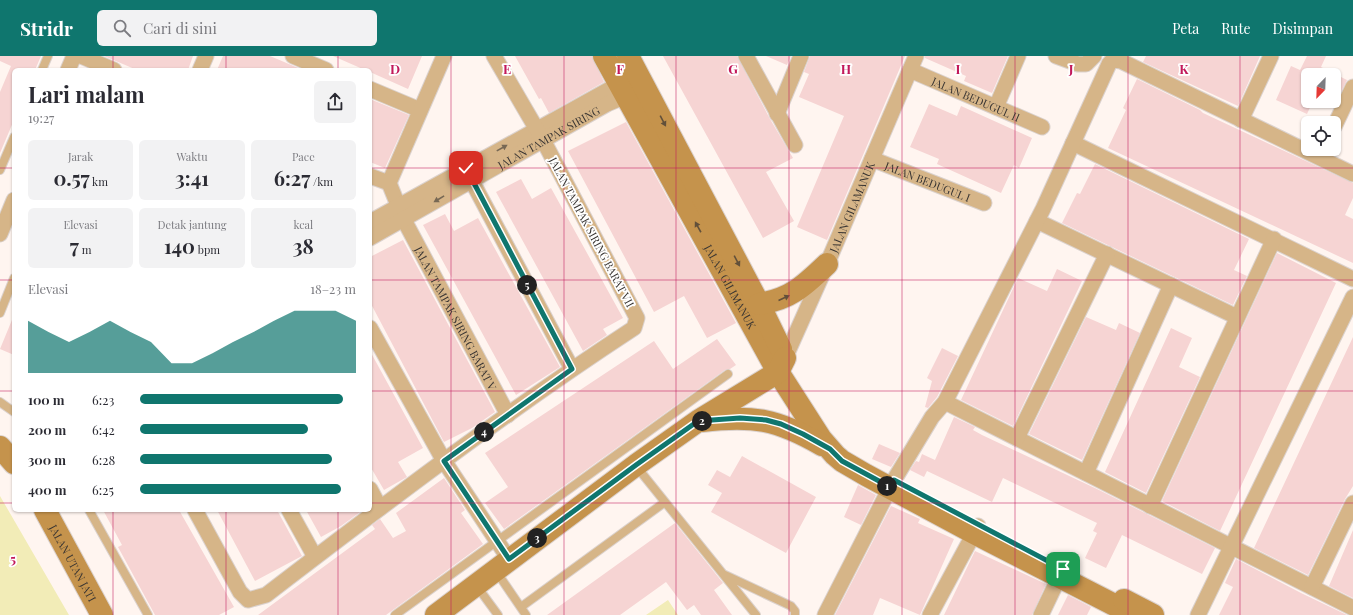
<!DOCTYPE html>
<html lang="id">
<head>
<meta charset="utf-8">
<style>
  :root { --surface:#fff; --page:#f2f2f3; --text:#2b2b33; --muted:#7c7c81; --accent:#0f766e }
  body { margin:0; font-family:"Playfair Display",serif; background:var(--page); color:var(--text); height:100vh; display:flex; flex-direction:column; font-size:15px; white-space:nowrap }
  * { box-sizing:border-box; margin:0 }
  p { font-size:13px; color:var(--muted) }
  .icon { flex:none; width:22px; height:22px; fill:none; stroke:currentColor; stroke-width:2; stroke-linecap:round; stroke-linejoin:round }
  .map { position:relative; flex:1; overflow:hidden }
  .side { position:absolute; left:12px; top:12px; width:360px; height:444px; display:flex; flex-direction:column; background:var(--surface); border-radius:6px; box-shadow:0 1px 3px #0004 }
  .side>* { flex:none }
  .needle { width:26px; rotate:203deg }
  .controls { position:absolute; left:1301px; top:12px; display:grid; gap:8px }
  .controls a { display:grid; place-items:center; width:40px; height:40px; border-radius:6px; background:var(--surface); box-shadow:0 1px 3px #0004; font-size:20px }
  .pin { position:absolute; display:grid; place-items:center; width:34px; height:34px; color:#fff; margin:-17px; border-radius:8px; box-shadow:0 2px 6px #0006 }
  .km { position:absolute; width:20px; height:20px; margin:-10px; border-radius:50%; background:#222; color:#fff; font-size:11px; line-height:20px; text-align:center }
  .round { display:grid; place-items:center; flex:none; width:42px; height:42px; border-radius:6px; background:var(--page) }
  .overview { display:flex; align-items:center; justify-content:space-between; height:68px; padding:0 16px }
  h1 { font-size:22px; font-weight:700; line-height:30px }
  .figures { display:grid; grid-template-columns:repeat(3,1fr); gap:6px; height:68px; padding:4px 16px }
  .figures div { display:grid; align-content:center; border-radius:6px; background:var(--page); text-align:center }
  .figures b { font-size:20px; font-weight:700 }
  .figures small { font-size:11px; font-weight:400 }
  .figures p { font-size:11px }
  .chart { height:112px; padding:8px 16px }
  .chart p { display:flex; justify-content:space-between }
  .chart svg { width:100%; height:72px; margin-top:4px; fill:var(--accent); opacity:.7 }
  ul { padding:0 16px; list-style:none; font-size:13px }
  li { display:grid; grid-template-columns:64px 48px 1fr; align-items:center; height:30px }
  li i { height:10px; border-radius:5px; background:var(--accent) }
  header { display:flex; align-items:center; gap:24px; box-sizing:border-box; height:56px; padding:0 20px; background:var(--accent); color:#fff }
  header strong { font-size:19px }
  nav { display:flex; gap:22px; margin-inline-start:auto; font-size:14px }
  .search { width:280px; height:36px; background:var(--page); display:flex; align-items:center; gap:10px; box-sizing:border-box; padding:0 14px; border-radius:6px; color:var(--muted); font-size:15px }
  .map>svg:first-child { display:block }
  .green { fill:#f2ecb7 }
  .building { fill:#f6d4d3 }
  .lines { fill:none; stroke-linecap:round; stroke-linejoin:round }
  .lane-casing { stroke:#dbd2ce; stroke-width:10 }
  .street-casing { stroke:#dbd2ce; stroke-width:17 }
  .secondary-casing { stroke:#dbd2ce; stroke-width:24 }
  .lane { stroke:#d6b588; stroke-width:8 }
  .street { stroke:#d6b588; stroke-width:15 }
  .secondary { stroke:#c5934c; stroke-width:22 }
  .oneway { fill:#62503a }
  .oneway2 { fill:#776854 }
  .route-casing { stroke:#fff; stroke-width:8 }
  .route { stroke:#0f766e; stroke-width:5 }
  .grid { fill:none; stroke:#c2185b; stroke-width:1; stroke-opacity:0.55 }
  .labels { text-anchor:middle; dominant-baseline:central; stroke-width:3.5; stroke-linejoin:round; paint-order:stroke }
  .street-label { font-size:11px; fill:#383432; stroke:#fff }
  .grid-label { font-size:13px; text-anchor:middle; font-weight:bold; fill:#c2185b; stroke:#fff; stroke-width:3.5; stroke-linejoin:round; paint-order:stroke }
</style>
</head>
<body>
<header>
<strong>Stridr</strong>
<div class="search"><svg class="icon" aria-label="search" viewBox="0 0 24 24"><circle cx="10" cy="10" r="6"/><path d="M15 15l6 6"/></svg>Cari di sini</div>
<nav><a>Peta</a><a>Rute</a><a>Disimpan</a></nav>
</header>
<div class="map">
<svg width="1353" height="559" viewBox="0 0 1353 559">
  <rect width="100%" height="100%" fill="#fff5f0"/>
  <path class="green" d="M 0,440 L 69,559 L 0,559 Z
    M 668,544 L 678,559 L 646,559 Z"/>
  <path class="building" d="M 0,0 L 41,0 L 35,14 L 14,14 L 14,64 L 0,97 L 0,36 L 11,10 L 0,5 Z
    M 104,0 L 193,0 L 188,14 L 137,14 Z
    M 223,0 L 270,0 L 303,14 L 217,14 Z
    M 333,0 L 422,0 L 408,33 L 370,16 L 370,14 L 365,14 Z
    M 515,0 L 592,0 L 604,26 L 549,57 L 541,42 L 539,43 Z
    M 663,0 L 737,0 L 770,63 L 793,102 L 766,116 L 794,165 L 763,182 Z
    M 766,0 L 791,0 L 787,9 Z
    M 810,0 L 905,0 L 827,184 L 797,171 L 844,60 L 799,41 L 809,18 L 804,16 Z
    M 925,0 L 1008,0 L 992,37 L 964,25 L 966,20 L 925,2 Z
    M 1146,0 L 1260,0 L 1238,50 L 1143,6 Z
    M 1307,0 L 1326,0 L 1321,11 L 1347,24 L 1334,50 L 1334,19 L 1308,19 L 1308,45 L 1313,45 L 1307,58 L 1276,44 L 1291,10 L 1300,14 Z
    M 1137,23 L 1200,54 L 1203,57 L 1353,127 L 1353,142 L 1345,159 L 1353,163 L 1353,207 L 1108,92 L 1126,54 L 1123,52 Z
    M 370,43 L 409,59 L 385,112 L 370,106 Z
    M 929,48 L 957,60 L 961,50 L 1032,82 L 1019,112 L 1014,109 L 1001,137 L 937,108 L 939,103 L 910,91 Z
    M 626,66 L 736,267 L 707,282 L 684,240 L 654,256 L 568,95 Z
    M 1095,108 L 1249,183 L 1234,214 L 1247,220 L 1233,249 L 1062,167 L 1077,137 L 1080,138 Z
    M 521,123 L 532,143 L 551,132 L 623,262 L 603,273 L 607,279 L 583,295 L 496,136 Z
    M 445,158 L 454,175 L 478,162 L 560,311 L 516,339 L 423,169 Z
    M 403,184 L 495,356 L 472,372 L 444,386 L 370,246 L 370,201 Z
    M 1277,197 L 1336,227 L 1220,475 L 1162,445 Z
    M 1057,213 L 1082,225 L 1013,370 L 961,344 L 1018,222 L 1047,235 Z
    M 14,259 L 14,299 L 0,293 Z
    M 1086,261 L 1116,274 L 1119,267 L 1140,277 L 1082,404 L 1029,378 Z
    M 1171,272 L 1192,282 L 1179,311 L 1200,321 L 1146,437 L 1105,416 Z
    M 1353,281 L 1353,430 L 1345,443 L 1308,519 L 1254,492 Z
    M 717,283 L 736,309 L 730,313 L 725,314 L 504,473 L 485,447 L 508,431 L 485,397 L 654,285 L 673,313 Z
    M 942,292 L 958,300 L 937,341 L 928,352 L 925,351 L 932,325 L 927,322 Z
    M 370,295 L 423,392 L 398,406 L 407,421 L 384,434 L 370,410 Z
    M 954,361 L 975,371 L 973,374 L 982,379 L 1097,433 L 1215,492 L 1202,518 L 1122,479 L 1106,512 L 1085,502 L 1097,477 L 1093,475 L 1097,467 L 1003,422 L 992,446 L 927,415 L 924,421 L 910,414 L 916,405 L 919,406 L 922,398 L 935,404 Z
    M 879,388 L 900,397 L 891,411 L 872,403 Z
    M 742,400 L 816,441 L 786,497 L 711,456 L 722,437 L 708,429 L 717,414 L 730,421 Z
    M 444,422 L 465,454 L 461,457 L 483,488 L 386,559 L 258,559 L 375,473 L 372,469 L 380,463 L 393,482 L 406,475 L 396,457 Z
    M 858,429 L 876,439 L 861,469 L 844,461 Z
    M 891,450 L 920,463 L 918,467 L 954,483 L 920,559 L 880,542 L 873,559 L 835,559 Z
    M 103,454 L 179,454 L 234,551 L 219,559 L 155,559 L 118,491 L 122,489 Z
    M 217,454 L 277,454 L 302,500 L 255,525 Z
    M 306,454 L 363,454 L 341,470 L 321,481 Z
    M 675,467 L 723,527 L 714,534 L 732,559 L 701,559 L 694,549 L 687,554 L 666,526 L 620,559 L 547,559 Z
    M 1353,474 L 1353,542 L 1329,530 Z
    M 975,495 L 1046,528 L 1032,559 L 944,559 Z
    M 1236,503 L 1301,537 L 1347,559 L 1219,559 L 1233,531 L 1225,527 Z
    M 1068,539 L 1091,551 L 1087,559 L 1058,559 Z"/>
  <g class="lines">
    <defs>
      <path id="lane" d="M 42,14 L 48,0
        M 0,114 L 14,81
        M 0,257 L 14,222
        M 0,346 L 14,356
        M 636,410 L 756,559
        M 89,454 L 148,559
        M 496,515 L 526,559
        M 723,518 L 791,550 L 795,555 L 795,559
        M 476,529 L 498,559
        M 521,551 L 665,446
        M 395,559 L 728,318"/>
      <g id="street">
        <path d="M 81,0 L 114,14"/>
        <path d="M 293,0 L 326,14"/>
        <path d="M 746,0 L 795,89"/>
        <path d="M 1056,0 L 1078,8 L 1086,8 L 1094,0"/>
        <path d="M 1114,4 L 1121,5 L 1353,118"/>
        <path d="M 68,14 L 74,0"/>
        <path d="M 200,14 L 206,0"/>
        <path id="s1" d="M 910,14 L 1042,71"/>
        <path d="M 370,33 L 420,54"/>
        <path d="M 996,51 L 1018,0"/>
        <path d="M 777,58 L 801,0"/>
        <path d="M 1241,64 L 1271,0"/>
        <path d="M 1334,71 L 1353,31"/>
        <path d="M 1073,87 L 1353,223"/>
        <path id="s2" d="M 872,103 L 984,147"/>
        <path d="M 467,116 L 572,313"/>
        <path id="s3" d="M 370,120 L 389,127 L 404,164 L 508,359"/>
        <path d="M 389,127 L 444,0"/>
        <path d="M 1037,165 L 1237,261"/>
        <path d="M 370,166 L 626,24"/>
        <path d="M 0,178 L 14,144"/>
        <path id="s4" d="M 370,182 L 607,48 L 633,37"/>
        <path d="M 370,272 L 444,405 L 509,503"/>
        <path id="s5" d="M 785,302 L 827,208 L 916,0"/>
        <path d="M 945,346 L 1353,552"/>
        <path d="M 1017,382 L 1107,198"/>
        <path d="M 1086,417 L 1171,229"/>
        <path d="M 370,433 L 380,452"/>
        <path d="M 1150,450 L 1274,183"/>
        <path d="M 195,454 L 240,536 L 248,544 L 266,539 C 386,447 507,355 634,272 L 637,262 L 543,84 L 494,0"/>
        <path d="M 289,454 L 315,501"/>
        <path d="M 1312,531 L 1353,447"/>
        <path d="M 825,559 L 894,424 L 932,361 L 945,346 L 1043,153 L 1109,8 L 1116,0"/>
        <path d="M 930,559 L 978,470"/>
        <path d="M 1041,559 L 1063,513"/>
        <path d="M 1198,559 L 1353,241"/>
      </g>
      <g id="secondary">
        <path id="s6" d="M 604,0 L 778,316 L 821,383 L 835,399 L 842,405 L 866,419 L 974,477 L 1134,559"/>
        <path d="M 628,0 L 759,248 L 781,293"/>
        <path d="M 759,248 C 791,243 805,229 827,208"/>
        <path d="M 702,365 C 753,359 777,363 822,389"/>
        <path d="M 0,391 L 14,407"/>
        <path id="s7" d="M 45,454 L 102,559"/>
        <path d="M 1124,544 L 1153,559"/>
        <path d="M 436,559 L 636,409 L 698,365 L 778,316 L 785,302"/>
      </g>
    </defs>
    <use href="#lane" class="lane-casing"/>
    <use href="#street" class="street-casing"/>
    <use href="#secondary" class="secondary-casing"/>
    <use href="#lane" class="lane"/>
    <use href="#street" class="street"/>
    <use href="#secondary" class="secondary"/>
  </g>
  <defs><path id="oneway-solid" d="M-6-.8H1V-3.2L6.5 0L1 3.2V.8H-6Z"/></defs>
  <g class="oneway">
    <use href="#oneway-solid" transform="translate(663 65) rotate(62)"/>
    <use href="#oneway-solid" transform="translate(698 171) rotate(-119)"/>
    <use href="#oneway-solid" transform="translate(737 205) rotate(62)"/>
    <use href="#oneway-solid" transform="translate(784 242) rotate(-24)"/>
  </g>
  <g class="oneway2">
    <use href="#oneway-solid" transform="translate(502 92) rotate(-29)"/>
    <use href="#oneway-solid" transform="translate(439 143) rotate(149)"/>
  </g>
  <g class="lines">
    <defs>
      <path id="route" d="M 466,112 L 572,313 L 444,405 L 509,503 L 636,409 L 698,365 L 740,362 L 766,364 L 781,368 L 803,378 L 830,393 L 842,405 L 890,431 L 894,424 L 1063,513"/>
    </defs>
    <use href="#route" class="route-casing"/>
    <use href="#route" class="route"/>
  </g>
  <path class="grid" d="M 113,0 L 113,14M 226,0 L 226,14M 338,0 L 338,14M 451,0 L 451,559M 564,0 L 564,559M 676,0 L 676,559M 789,0 L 789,559M 902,0 L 902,559M 1015,0 L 1015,559M 1128,0 L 1128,559M 1240,0 L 1240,559M 0,112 L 14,112M 370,112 L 1353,112M 0,224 L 14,224M 370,224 L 1353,224M 0,335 L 14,335M 370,335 L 1353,335M 0,447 L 14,447M 370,447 L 1353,447M 113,454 L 113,559M 226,454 L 226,559M 338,454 L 338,559"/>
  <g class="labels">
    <g class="street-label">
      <text stroke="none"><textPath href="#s1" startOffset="72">JALAN BEDUGUL II</textPath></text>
      <text stroke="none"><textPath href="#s4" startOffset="205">JALAN TAMPAK SIRING</textPath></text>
      <text stroke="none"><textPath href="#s2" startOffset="60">JALAN BEDUGUL I</textPath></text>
      <text stroke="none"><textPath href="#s5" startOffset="165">JALAN GILAMANUK</textPath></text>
      <text transform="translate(592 176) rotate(62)">JALAN TAMPAK SIRING BARAT VII</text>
      <text stroke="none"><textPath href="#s6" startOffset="263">JALAN GILIMANUK</textPath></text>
      <text stroke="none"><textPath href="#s3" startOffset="171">JALAN TAMPAK SIRING BARAT V</textPath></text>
      <text stroke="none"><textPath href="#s7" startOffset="60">JALAN UTAN JATI</textPath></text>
    </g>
  </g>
  <g class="grid-label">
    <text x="395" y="18">D</text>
    <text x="507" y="18">E</text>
    <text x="620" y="18">F</text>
    <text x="733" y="18">G</text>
    <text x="846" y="18">H</text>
    <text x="958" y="18">I</text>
    <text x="1071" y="18">J</text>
    <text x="1184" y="18">K</text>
    <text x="13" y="508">5</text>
  </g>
</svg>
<div class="controls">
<a><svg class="needle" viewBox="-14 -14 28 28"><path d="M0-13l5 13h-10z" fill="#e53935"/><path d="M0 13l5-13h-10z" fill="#7c7c81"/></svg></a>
<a><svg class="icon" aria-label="locate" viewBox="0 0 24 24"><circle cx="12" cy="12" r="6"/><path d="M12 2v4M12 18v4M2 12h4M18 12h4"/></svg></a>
</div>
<div class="pin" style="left:1063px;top:513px;background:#1e9e55"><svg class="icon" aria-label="arrive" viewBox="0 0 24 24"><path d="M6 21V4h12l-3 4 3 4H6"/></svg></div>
<div class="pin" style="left:466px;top:112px;background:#d93025"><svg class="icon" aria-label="check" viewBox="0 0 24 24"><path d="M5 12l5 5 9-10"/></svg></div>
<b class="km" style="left:887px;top:430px">1</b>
<b class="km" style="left:702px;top:365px">2</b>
<b class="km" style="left:537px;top:482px">3</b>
<b class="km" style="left:484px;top:376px">4</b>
<b class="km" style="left:527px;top:229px">5</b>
<section class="side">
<div class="overview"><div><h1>Lari malam</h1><p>19:27</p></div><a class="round"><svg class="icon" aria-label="share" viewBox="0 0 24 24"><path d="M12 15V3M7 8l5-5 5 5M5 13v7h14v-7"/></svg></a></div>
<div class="figures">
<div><p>Jarak</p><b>0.57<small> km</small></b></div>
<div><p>Waktu</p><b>3:41</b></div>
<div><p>Pace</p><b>6:27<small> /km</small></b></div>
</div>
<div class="figures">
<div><p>Elevasi</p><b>7<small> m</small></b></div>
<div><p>Detak jantung</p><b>140<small> bpm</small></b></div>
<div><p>kcal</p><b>38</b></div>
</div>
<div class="chart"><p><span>Elevasi</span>18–23 m</p>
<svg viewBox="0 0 160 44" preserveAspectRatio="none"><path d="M0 44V12L10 19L20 25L30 19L40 12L50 19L60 25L70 38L80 38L90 32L100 25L110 19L120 12L130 6L140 6L150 6L160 12V44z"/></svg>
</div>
<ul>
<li><b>100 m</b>6:23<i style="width:94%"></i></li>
<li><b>200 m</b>6:42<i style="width:78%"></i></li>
<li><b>300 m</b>6:28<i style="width:89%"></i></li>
<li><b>400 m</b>6:25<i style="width:93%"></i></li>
</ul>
</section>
</div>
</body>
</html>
